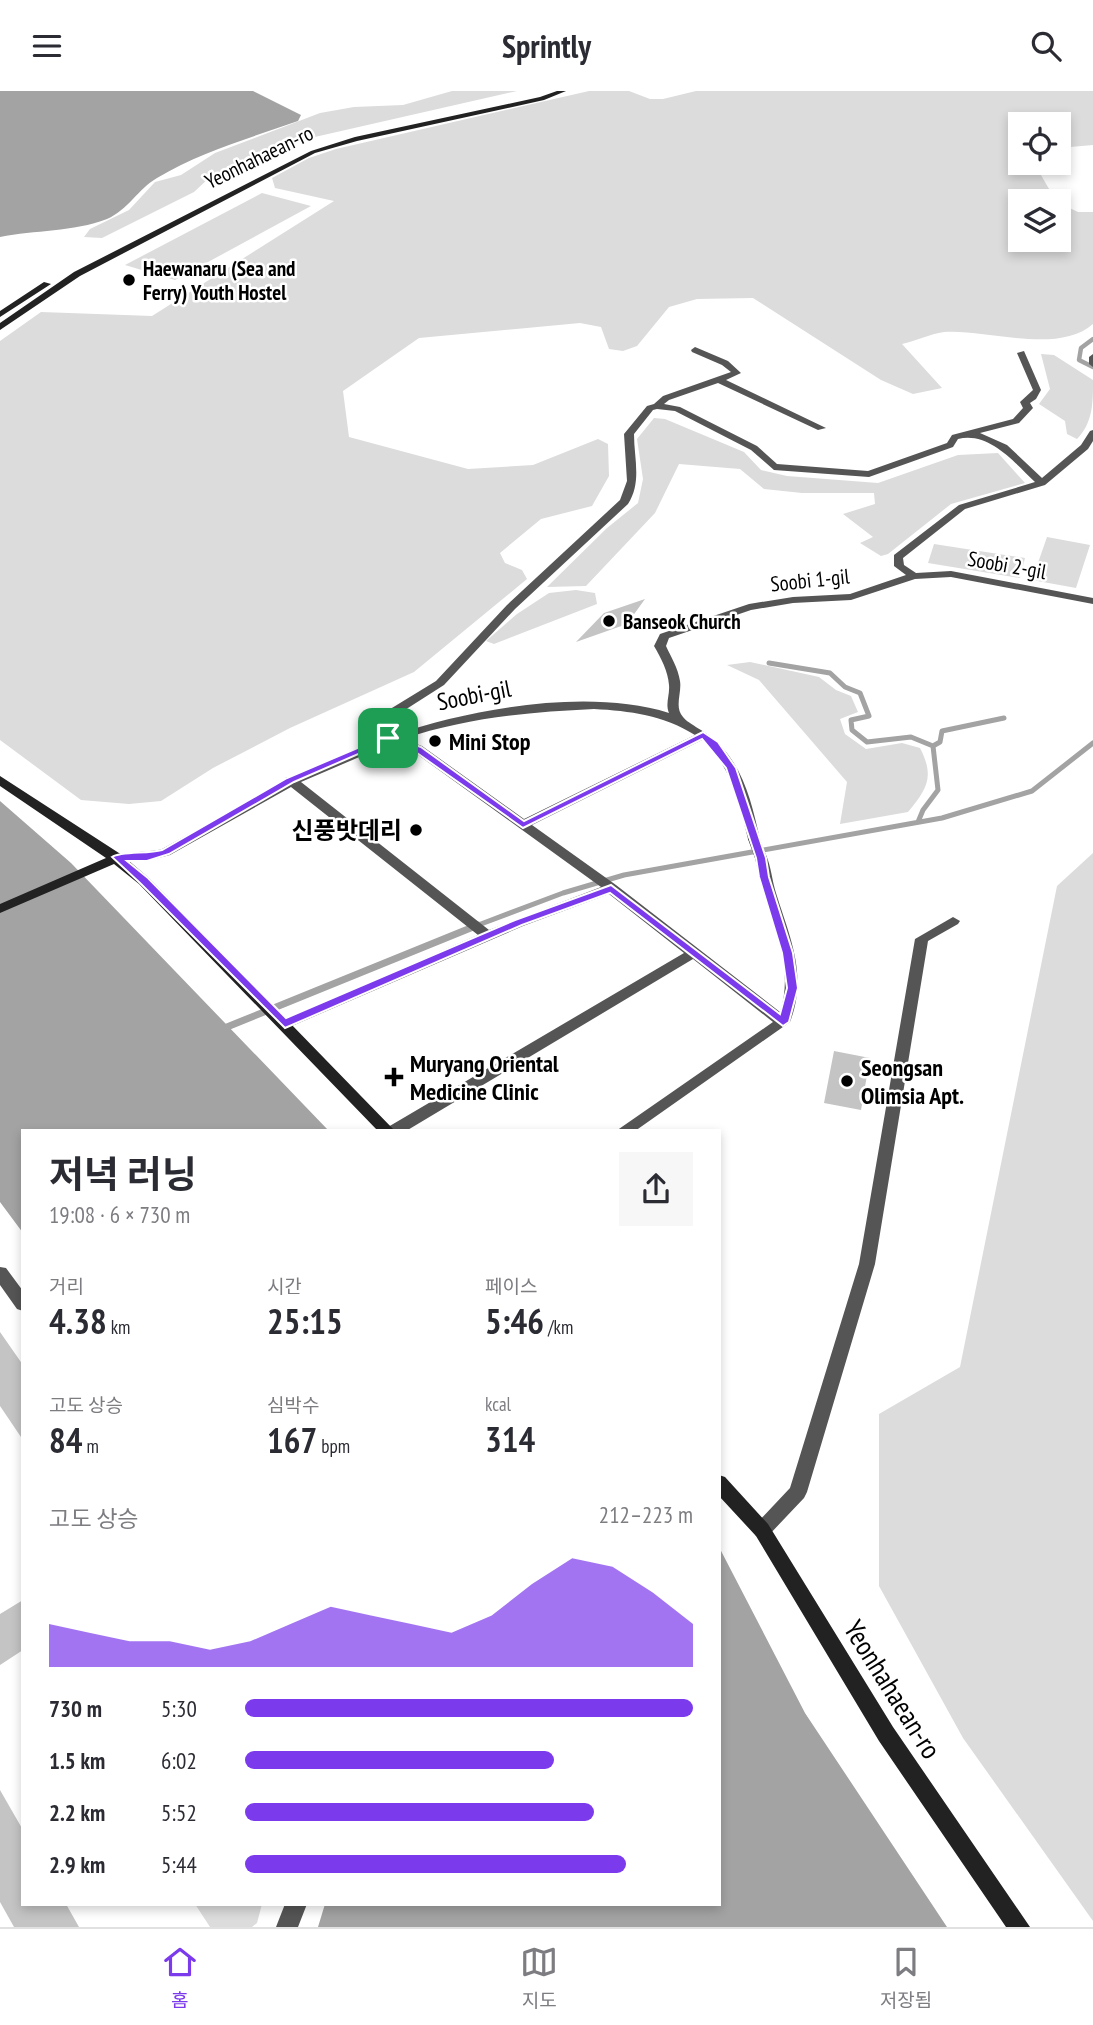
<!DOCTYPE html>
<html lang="ko">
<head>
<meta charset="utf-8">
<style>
  :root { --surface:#fff; --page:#f7f7f7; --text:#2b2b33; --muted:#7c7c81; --line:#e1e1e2; --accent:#7c3aed }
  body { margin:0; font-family:"PT Sans Narrow","Noto Sans KR",sans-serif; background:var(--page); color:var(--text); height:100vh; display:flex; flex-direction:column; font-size:26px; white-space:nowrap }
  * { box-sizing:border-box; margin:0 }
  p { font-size:23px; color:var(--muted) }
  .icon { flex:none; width:38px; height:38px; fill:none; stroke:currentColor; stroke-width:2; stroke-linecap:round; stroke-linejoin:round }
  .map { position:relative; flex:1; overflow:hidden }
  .sheet { position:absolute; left:21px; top:1038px; width:700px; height:777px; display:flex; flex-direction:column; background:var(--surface); border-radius:0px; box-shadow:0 4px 10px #0003 }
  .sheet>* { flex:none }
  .controls { position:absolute; left:1008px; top:21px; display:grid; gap:14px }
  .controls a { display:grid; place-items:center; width:63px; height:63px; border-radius:0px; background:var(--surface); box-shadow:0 4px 10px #0003; font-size:35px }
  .pin { position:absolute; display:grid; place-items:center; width:60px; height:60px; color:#fff; margin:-30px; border-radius:14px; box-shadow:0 4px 10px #0006 }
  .round { display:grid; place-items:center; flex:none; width:74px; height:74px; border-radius:0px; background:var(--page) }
  .headline { display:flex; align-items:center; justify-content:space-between; height:119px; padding:0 28px }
  h1 { font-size:38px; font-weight:700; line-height:52px }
  .stats { display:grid; grid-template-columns:repeat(3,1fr); gap:10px; height:119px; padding:7px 28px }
  .stats div { display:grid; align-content:center }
  .stats b { font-size:35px; font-weight:700 }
  .stats small { font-size:19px; font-weight:400 }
  .stats p { font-size:19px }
  .chart { height:196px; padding:14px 28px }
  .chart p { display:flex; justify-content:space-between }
  .chart svg { width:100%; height:126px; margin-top:7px; fill:var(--accent); opacity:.7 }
  ul { padding:0 28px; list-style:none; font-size:23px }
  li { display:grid; grid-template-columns:112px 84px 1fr; align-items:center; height:52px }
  li i { height:18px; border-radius:9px; background:var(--accent) }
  header { display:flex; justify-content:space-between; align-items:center; height:91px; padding:0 28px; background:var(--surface); font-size:32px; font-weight:700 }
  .dock { display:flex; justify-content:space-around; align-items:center; height:98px; border-top:2px solid var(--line); background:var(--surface); font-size:19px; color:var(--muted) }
  .dock a { display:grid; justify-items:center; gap:4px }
  .dock .current { color:var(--accent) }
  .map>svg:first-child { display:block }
  .green { fill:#dcdcdc }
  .water { fill:#a3a3a3 }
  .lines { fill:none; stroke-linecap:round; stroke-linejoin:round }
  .stream-far2 { stroke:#a3a3a3; stroke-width:4.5 }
  .stream-far1 { stroke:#a3a3a3; stroke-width:5 }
  .stream { stroke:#a3a3a3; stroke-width:7 }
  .building { fill:#c4c4c4 }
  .street { fill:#555; fill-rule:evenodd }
  .secondary { fill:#222; fill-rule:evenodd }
  .route { fill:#7c3aed; stroke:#fff; stroke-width:2; fill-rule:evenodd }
  .poi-dot { fill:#000; stroke:#fff; stroke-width:2.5 }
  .labels { text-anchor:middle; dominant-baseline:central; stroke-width:5; stroke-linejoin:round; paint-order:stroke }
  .far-street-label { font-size:21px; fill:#000; stroke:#fff }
  .far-poi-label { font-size:21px; font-weight:bold; fill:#000; stroke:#fff; text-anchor:start }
  .street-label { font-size:24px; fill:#000; stroke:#fff }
  .poi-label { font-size:24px; font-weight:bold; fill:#000; stroke:#fff; text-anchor:start }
  .near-street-label { font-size:28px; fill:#000; stroke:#fff }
</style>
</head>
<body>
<header><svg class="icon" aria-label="menu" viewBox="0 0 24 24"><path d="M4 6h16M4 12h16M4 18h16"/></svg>Sprintly<svg class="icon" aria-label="search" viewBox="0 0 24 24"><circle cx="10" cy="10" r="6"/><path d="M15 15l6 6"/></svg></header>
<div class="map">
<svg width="1093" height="1836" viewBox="0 0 1093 1836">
  <rect width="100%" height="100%" fill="#fff"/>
  <path class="green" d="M 452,0 L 517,0 L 306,48 L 209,87 L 194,101 L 102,147 L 84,146 L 90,138 L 129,119 L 155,91 L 181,84 L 215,62 L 320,22 L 354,16 L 403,14 Z
    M 589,0 L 629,0 L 650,8 L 663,8 L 696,0 L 1093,0 L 1093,54 L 1059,57 L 1059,33 L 1020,33 L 1020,72 L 1034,72 L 1056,110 L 1020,110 L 1020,149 L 1059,149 L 1059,112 L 1078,121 L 1093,121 L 1093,233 C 1058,264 987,238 944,241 C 930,243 915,250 902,253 L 942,297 L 913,303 L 881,289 L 753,207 L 697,208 L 669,216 L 637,255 L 623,260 L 609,258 L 601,236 L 580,232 L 419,247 L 343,300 L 349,346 L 468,378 L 533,374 L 598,348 L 608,353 L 609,385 L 592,415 L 541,428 L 500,462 L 505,472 L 522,479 L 527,488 L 414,581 L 290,637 L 213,677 L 161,710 L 129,713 L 81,709 L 0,649 L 0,250 L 41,221 L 152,225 L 334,110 L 275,97 L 272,87 L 309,67 L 336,58 Z
    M 262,102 L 311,115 L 175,189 L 125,174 Z
    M 1041,263 L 1054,264 L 1093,289 C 1093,312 1093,332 1077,348 L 1067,343 L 1065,330 L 1039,313 L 1050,298 Z
    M 654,327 L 665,328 L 744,361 L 761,379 L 787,385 L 878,392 L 958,364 L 998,362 L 1025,392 L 951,413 L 888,463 L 881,465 L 860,452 L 873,446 L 843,423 L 875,413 L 874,402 L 802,402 L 764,398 L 740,378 L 679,373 L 655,422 L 586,495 L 547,496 L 607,437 L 638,412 L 643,388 L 637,348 Z
    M 1047,446 L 1090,454 L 1076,497 L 1032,489 Z
    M 934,453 L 1025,467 L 1020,487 L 928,472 Z
    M 576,499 L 595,502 L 597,513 L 494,553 L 486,550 L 517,523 L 549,502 Z
    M 750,571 L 819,586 L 836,599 L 851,605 L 858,621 L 840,628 L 845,643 L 866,658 L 902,652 L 920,657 C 935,686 927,698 908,721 L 840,733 L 847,691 L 759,589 L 727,574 Z
    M 1093,762 L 1093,1830 L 963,1647 L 879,1495 L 879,1323 L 960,1276 L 1057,795 Z
    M 195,1813 L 262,1813 L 257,1832 L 252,1836 L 210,1836 Z"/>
  <path class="water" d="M 0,0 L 253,0 L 301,24 L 298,30 C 250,47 200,61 157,87 C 138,98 128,119 107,128 C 73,141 35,139 0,146 Z
    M 0,710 L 71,772 L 328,1039 L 23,1040 L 23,1142 L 0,1111 Z
    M 719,1456 L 805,1622 L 947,1836 L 318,1836 L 325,1813 L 719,1813 Z"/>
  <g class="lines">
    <path class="stream-far2" d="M 1093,248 L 1081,257 L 1079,269 L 1093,276"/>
    <path class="stream-far1" d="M 769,572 L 830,582 L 845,596 L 860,602 L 869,625 L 851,629 L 852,639 L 867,651 L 911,646 L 933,655 L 938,699 L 923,719 L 918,731
      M 933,655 L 940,651 L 942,640 L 1004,627
      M 473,836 L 563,802 L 624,784 L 942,727 L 1032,700 L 1093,652"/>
    <path class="stream" d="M 222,938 L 478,834"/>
  </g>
  <path class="building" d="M 645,508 L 627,533 L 576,551 L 604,522 Z
    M 834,960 L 870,967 L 861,1019 L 824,1012 Z
    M 0,1241 L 23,1274 L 23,1349 L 0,1315 Z
    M 23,1509 L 23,1559 L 0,1574 L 0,1523 Z
    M 0,1699 L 23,1739 L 23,1813 L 66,1813 L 79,1836 L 14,1836 L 0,1811 Z"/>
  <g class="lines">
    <path class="street" d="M 695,256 L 728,270 L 741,282 L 726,289 L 826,337 L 818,339 L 718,292 L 669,309 L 664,313 L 680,316 L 757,355 L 777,373 L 868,380 L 947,352 L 952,344 L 1013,328 L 1023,317 L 1020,311 L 1033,299 L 1017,262 L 1024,260 L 1041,299 L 1036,308 L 1030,312 L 1033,317 L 1019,332 L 980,342 L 1007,354 L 1042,387 L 1081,354 L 1090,340 L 1093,339 L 1093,350 L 1088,358 L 1045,394 L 965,418 L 903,467 L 904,474 L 916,482 L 951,480 L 1093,507 L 1093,513 L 951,486 L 915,488 L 851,509 L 793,512 L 751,519 L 669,547 L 666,555 C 671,566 678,577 680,590 C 682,602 674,616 683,626 C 688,633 709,642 717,651 C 744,677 752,713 760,748 L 758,751 L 750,751 L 748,748 C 739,712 731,674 702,649 L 532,734 L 616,794 L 780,921 C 797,870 765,817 755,767 L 756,764 L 766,764 C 771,775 772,789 776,802 C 790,847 808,884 790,931 L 635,1040 L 616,1040 L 773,931 L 693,868 L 406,1040 L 386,1040 L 388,1036 L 684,862 L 609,803 L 523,835 L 285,938 L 278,933 L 280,930 L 478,844 L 291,696 L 170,764 L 147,770 L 117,771 L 111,767 C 120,760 148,762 162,758 L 285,690 L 286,686 L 292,686 L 382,648 L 387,620 L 436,590 L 507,514 L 620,409 L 627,390 L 624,343 L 647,315 L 654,313 L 663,305 L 731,281 L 722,274 L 692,261 L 691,259 ZM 657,318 L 675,320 L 751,359 L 774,379 L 869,386 L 953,356 L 958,348 C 989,340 1015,372 1035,391 L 959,414 L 894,464 L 894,475 L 906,484 L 850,503 L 793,506 L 749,513 L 660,543 L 654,555 C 661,567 668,580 669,594 C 670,604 665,613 669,622 C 589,597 473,617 394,644 L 397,624 L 444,594 L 515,518 L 628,413 C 642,391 634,368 634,343 L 653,319 ZM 594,618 C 630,620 663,624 695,644 L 524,728 L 422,655 L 403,648 C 466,627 528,621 594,618 ZM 392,652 L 414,661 L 601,796 L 489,839 L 301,691 Z
      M 1093,263 L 1093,276 L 1089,273 L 1089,266 Z
      M 953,826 L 960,830 L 958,833 L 928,850 L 875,1173 L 807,1401 L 804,1407 L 768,1445 L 762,1447 L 756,1445 L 753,1439 L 756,1433 L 790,1397 L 859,1173 L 915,848 Z
      M 0,1176 L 6,1177 L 23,1200 L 23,1220 L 17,1218 L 0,1194 Z
      M 285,1813 L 307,1813 L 298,1836 L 276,1836 Z"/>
    <path class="secondary" d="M 557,0 L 566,0 L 544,9 L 357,50 L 315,62 L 80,185 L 0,239 L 0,232 L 74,181 L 311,60 L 355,46 L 540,6 Z
      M 44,191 L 51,193 L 0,226 L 0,220 Z
      M 0,685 L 122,764 L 149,787 L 395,1040 L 378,1040 L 139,793 L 114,773 L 0,822 L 0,813 L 106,767 L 0,695 Z
      M 754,744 L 760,748 L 767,767 L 766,770 L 756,770 L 748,748 Z
      M 719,1384 L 725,1386 L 768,1433 L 893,1636 L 1030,1836 L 1006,1836 L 879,1650 L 756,1445 L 719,1405 Z"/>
  </g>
  <path class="route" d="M 703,641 L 718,651 L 736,677 L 766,767 L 769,786 L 793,862 L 798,897 L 789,931 L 783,935 L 610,802 L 522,834 L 285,937 L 140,792 L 112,766 C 121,760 148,763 162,759 L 287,687 L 388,644 L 421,656 L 524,730 ZM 702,648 L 726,677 L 756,767 L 759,786 L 782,862 L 787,897 L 780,923 L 611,794 L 515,829 L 286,927 L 148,787 L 127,770 L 147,770 L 169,763 L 294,691 L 388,650 L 414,660 L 523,737 Z"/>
  <g class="poi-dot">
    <circle cx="129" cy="189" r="7"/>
    <circle cx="609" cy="530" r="7"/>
    <circle cx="435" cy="650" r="7"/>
    <circle cx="416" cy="739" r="7"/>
    <path d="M390.5 975.5h7v7h7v7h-7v7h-7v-7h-7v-7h7z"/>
    <circle cx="847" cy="990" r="7"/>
  </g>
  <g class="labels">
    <g class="far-street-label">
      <text transform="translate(259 66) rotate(-26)">Yeonhahaean-ro</text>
      <text transform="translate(1007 474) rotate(10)">Soobi 2-gil</text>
      <text transform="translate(810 489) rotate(-6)">Soobi 1-gil</text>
    </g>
    <g class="far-poi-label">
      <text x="143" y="177">Haewanaru (Sea and<tspan x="143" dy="24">Ferry) Youth Hostel</tspan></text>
      <text x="623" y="530">Banseok Church</text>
    </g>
    <g class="street-label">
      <text transform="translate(474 604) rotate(-11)">Soobi-gil</text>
    </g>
    <g class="poi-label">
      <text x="449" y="650">Mini Stop</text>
      <text x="402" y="739" text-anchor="end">신풍밧데리</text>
      <text x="410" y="972">Muryang Oriental<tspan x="410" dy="28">Medicine Clinic</tspan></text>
      <text x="861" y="976">Seongsan<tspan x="861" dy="28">Olimsia Apt.</tspan></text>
    </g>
    <g class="near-street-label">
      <text transform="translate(893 1598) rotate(58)">Yeonhahaean-ro</text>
    </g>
  </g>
</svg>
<div class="controls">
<a><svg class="icon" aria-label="locate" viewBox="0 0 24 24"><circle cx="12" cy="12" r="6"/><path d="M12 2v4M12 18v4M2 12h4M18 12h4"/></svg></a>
<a><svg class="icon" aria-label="layers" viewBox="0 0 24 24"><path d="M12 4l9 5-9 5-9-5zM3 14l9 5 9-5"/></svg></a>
</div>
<div class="pin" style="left:388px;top:647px;background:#1e9e55"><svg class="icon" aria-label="arrive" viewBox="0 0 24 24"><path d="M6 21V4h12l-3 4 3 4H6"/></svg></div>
<section class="sheet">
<div class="headline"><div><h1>저녁 러닝</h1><p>19:08 · 6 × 730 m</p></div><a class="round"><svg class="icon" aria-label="share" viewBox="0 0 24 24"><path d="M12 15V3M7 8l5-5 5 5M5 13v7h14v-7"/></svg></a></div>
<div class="stats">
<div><p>거리</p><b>4.38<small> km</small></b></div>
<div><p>시간</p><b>25:15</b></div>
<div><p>페이스</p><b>5:46<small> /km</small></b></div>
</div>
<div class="stats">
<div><p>고도 상승</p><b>84<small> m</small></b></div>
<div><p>심박수</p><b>167<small> bpm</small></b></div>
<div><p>kcal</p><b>314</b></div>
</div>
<div class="chart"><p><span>고도 상승</span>212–223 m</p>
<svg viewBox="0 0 160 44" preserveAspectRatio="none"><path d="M0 44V29L10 32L20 35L30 35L40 38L50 35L60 29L70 23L80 26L90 29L100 32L110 26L120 15L130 6L140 9L150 18L160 29V44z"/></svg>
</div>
<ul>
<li><b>730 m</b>5:30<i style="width:100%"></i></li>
<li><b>1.5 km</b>6:02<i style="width:69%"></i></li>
<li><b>2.2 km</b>5:52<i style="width:78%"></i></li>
<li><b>2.9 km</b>5:44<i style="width:85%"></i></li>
</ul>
</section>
</div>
<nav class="dock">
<a class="current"><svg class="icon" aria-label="home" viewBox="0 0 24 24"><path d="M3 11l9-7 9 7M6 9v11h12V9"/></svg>홈</a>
<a><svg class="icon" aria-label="map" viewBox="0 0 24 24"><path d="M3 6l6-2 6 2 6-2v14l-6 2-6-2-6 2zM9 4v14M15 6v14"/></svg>지도</a>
<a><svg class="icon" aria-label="saved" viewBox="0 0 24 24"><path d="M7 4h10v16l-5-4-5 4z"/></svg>저장됨</a>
</nav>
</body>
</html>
